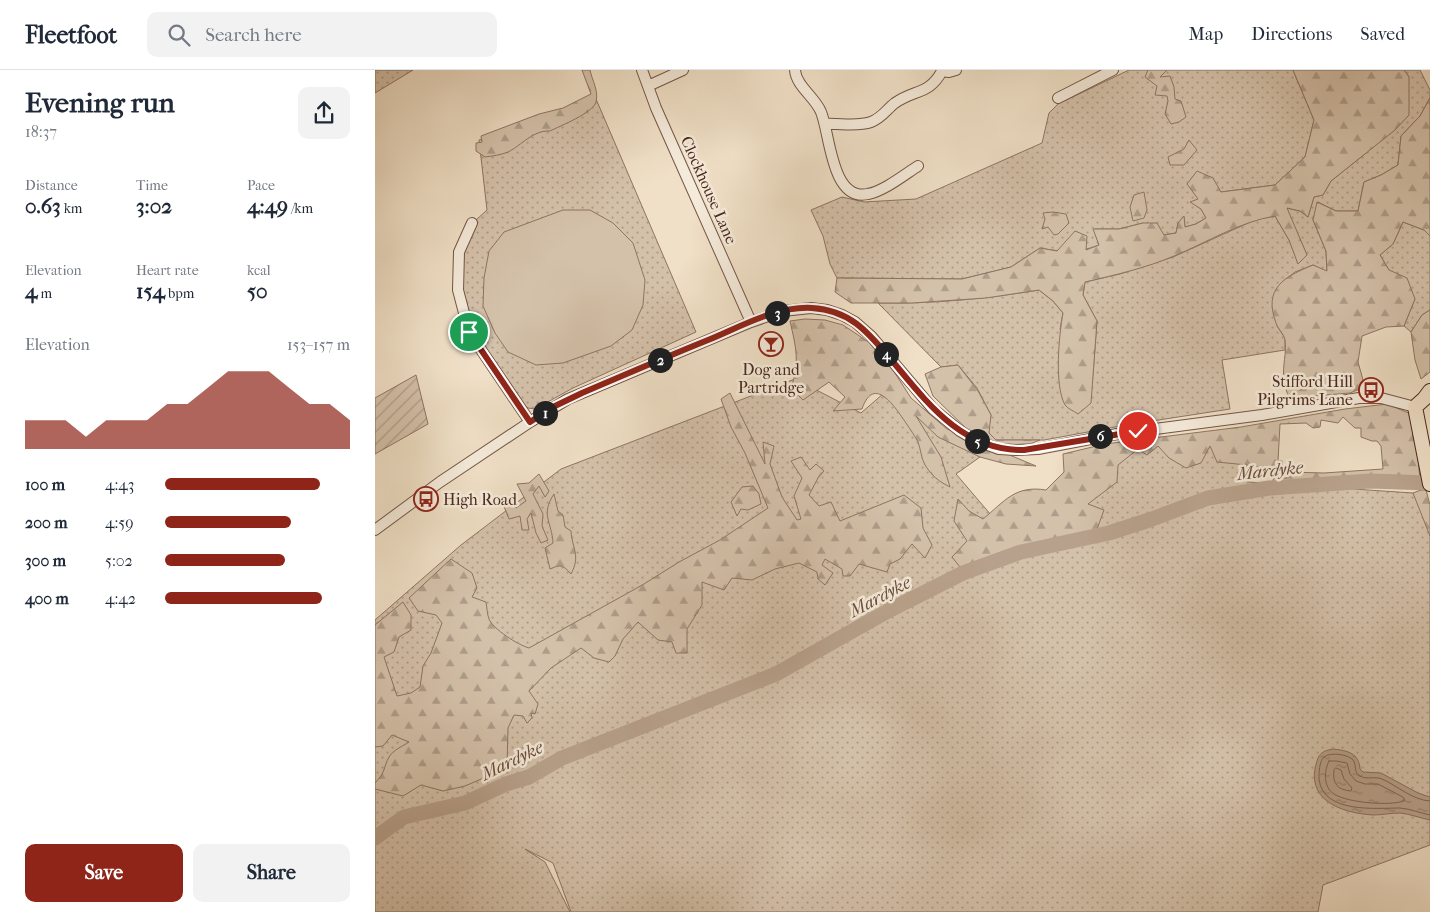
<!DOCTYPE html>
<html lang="en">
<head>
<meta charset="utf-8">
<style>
  :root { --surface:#fff; --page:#f2f2f3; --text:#1f2937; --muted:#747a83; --line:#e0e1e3; --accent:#8f2418 }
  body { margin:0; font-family:"IM FELL French Canon",serif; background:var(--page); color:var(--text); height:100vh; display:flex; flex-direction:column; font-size:19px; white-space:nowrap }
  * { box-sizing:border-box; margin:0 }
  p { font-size:16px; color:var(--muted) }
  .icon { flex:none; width:28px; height:28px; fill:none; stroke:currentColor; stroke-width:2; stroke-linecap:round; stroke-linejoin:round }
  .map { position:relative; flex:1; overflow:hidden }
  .sheet { display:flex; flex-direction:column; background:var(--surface); width:375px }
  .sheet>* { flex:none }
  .pin { position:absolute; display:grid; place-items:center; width:42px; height:42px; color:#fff; margin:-21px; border:2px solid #fff; border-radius:50%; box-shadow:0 1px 5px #0007 }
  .km { position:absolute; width:25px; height:25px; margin:-12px; border-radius:50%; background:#222; color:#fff; font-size:14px; line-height:25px; text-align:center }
  .round { display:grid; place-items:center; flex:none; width:52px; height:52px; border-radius:10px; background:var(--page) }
  .headline { display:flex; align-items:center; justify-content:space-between; height:85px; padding:0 25px }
  h1 { font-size:28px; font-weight:700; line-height:38px }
  .metrics { display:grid; grid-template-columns:repeat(3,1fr); gap:8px; height:85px; padding:5px 25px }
  .metrics div { display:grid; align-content:center }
  .metrics b { font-size:21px; font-weight:700 }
  .metrics small { font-size:14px; font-weight:400 }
  .metrics p { font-size:14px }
  .chart { height:140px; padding:10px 25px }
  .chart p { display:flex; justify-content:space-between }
  .chart svg { width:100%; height:90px; margin-top:5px; fill:var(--accent); opacity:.7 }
  .action { display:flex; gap:10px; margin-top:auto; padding:10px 25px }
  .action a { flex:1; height:58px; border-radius:10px; background:var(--accent); color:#fff; font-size:20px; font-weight:700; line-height:58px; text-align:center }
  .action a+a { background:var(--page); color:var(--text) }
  ul { padding:0 25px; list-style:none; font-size:16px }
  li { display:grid; grid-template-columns:80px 60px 1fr; align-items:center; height:38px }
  li i { height:12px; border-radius:6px; background:var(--accent) }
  header { display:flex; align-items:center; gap:30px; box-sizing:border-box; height:70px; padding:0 25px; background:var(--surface); border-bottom:1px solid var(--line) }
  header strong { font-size:24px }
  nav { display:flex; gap:28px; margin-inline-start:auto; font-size:18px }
  .search { width:350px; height:45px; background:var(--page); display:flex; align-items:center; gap:12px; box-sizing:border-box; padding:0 18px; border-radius:10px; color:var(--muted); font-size:19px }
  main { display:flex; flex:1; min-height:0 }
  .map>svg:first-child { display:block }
  .grass { fill:url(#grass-dots); stroke:#8f7462 }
  .forest { fill:url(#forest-firs); stroke:#8f7462 }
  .garden { fill:url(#garden-furrows); stroke:#8f7462 }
  .pitch { fill:#d4c1aa; stroke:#8f7462 }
  .water { fill:url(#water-ripples); stroke:#8c705e }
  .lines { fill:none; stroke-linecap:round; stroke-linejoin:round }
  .shore { stroke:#816453; stroke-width:1 }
  .river { stroke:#b8a18c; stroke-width:15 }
  .minor-casing { stroke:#745545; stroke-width:12 }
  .major-casing { stroke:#4a271a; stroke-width:16 }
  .minor { stroke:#f5ebdb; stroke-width:10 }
  .major { stroke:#f0e0c7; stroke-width:14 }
  .route-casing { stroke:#fff; stroke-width:10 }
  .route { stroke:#8f2418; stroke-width:6 }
  .labels { text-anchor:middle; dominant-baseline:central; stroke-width:5; stroke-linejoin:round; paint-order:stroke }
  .street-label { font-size:16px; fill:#4a271a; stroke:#f5ebdb }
  .poi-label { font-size:16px; fill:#4a271a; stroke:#f5ebdb }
  .water-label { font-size:18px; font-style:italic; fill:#6b4c3c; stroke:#f5ebdb }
</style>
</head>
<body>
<header>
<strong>Fleetfoot</strong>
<div class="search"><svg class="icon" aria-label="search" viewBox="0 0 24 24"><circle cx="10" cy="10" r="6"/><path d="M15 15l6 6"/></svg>Search here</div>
<nav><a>Map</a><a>Directions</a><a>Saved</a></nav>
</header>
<main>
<section class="sheet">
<div class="headline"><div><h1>Evening run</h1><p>18:37</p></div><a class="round"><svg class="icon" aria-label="share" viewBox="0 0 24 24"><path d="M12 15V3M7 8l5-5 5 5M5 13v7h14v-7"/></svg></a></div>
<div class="metrics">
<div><p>Distance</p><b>0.63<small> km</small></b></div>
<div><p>Time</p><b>3:02</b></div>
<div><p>Pace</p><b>4:49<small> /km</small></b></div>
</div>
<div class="metrics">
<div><p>Elevation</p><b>4<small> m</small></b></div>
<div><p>Heart rate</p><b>154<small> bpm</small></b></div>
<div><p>kcal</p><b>50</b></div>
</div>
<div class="chart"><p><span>Elevation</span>153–157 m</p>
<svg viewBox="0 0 160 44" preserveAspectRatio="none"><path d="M0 44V30L10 30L20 30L30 38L40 30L50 30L60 30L70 22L80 22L90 14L100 6L110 6L120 6L130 14L140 22L150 22L160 30V44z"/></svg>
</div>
<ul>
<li><b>100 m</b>4:43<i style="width:84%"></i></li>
<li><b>200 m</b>4:59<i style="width:68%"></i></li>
<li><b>300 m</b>5:02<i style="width:65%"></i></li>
<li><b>400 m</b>4:42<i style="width:85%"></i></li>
</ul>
<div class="action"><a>Save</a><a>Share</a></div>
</section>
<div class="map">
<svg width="1055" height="842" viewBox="0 0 1055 842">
  <defs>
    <pattern id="grass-dots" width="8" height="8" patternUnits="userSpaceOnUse" patternTransform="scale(1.25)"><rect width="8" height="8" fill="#d4c1aa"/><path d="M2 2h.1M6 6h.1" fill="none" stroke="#ae9d8a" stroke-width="1.8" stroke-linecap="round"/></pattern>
    <pattern id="forest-firs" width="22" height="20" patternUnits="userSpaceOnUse" patternTransform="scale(1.25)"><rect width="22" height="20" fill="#d4c1aa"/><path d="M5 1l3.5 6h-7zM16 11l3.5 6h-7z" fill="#ae9d8a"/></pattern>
    <pattern id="garden-furrows" width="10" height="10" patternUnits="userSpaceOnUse" patternTransform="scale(1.25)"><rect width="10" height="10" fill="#d4c1aa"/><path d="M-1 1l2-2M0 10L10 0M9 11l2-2" fill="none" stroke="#ae9d8a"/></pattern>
    <pattern id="water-ripples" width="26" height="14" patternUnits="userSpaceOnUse" patternTransform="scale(1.25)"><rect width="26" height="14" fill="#b8a18c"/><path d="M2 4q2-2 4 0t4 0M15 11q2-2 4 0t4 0" fill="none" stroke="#988372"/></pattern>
  </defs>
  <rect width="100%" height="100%" fill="#f0e0c7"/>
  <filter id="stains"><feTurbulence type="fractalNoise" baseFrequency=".004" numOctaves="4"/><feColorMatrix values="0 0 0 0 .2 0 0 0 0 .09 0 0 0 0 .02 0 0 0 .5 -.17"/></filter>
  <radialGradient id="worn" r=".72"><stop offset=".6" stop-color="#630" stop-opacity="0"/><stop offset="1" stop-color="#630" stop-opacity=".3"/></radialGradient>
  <path class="grass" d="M 0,0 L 38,0 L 0,23 Z
    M 754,0 L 918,0 L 939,50 L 930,87 L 900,115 L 846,122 L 816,132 L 826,139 L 831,148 L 821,154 L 810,157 L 809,147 L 803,153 L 801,163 L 788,165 L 768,153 L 744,159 L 719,159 L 724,175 C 705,183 685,182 665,178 L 636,197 L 587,209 L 462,208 L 455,194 L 448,166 L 436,140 L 467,127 L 489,132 L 541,129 L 667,73 L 674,43 L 683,34 Z
    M 1029,0 L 1045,0 L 1055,20 L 1055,28 L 1045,46 L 1026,66 L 1023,95 L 1006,105 L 989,112 L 983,141 L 961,141 L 943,132 L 938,150 L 951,181 L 952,202 L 938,195 L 920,202 L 907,212 L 902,256 L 910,268 L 910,280 L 847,290 L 855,339 L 751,355 L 669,370 L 621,370 L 613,363 L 616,345 L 602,318 L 583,295 L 566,297 L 503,233 C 557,234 610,229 664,220 L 678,231 L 688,243 L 685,259 L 718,305 L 722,251 L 708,225 L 710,212 L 745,204 L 798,187 L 882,149 L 900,146 L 914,170 L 923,193 L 932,185 L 911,138 L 925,141 L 933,147 L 939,127 L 948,125 L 956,111 L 990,84 L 1034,7 Z
    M 221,29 L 321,262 L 198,318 L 160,339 L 153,338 L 146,331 L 106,272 L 92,247 L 87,221 L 87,194 L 91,175 L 100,151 L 112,140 L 104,70 Z
    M 1028,152 L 1049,160 L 1055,166 L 1055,240 L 1047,245 L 1036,262 L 1029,256 L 1040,229 L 1014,200 L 1005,185 L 1018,174 Z
    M 420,309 L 486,343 L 516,317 L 560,359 L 605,387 L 581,404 L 622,452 L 686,417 L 712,387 L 867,362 L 873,412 L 1038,423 L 1055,454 L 1055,775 L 948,815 L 943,842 L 196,842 L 178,793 L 150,779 L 170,792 L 195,842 L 0,842 L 0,550 L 86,475 L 186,399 Z"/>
  <path class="forest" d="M 207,0 L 215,0 C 217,10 224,21 221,32 C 218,43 185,56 175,61 C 158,60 147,75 133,82 C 126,85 117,86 110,87 L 101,81 L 101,73 L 107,72 L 106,66 L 164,44 L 188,38 L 216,24 Z
    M 773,0 L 792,0 L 785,7 L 795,6 L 799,17 L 800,29 L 806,31 L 811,47 L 804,52 L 796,54 L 790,44 L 793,31 L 792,26 L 780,25 L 782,16 L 770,7 Z
    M 918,0 L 1029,0 L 1034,7 L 1034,45 L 1020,60 L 956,111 L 948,125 L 939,127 L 933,147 L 925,141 L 912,138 L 932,185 L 923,194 L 914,170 L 900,146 C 864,152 833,172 799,186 C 771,198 740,205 710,212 L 708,225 L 722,251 L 716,333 L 703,344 C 699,341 693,339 690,335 C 679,315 684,265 688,243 L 678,231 L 664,220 L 611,228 L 537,233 L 476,233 L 460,222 L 462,208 L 587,209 L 636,197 L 665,178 L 682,181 L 700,161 L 712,166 L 711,180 L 724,175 L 718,159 L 744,159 L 768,153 L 782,153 L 789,165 L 801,163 L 803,153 L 809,146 L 810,157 L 821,154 L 831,148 L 826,139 L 815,132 L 823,129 L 812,114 L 822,101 L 838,108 L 846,122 L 900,115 L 930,87 L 939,50 Z
    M 1055,28 L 1055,166 L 1049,160 L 1028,152 L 1018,174 L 1005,185 L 1014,200 L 1032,208 L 1040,229 L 1029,256 L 1011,257 L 987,266 L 983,292 L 990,317 L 975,323 L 914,328 C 912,322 909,315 909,309 C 907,296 912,283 910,270 C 909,264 903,259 901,253 C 888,218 909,207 938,195 L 952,201 L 951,181 L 938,150 L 942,132 L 961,141 L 983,141 L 989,112 L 1006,105 L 1023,95 L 1026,66 L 1045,46 Z
    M 814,70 L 822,80 L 809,95 L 795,95 L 793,87 L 809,79 Z
    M 769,122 L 772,140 L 769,148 L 758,151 L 755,137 L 759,125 Z
    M 678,142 L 691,144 L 694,153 L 683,164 L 679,165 L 673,157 L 667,159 L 670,149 L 668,143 Z
    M 1055,240 L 1055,302 L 1046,309 L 1040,290 L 1036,262 L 1047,245 Z
    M 430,249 L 450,250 L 468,255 L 495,273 L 518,300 L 536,328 L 572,359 L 661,396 L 631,394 L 605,387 L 563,367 L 541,346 L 566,387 L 575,417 C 563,411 557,406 550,395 C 546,388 546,380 543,372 C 540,366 535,359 531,353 C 520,337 499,304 487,339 L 458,341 L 470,327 L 454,312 L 428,330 L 416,318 C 425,291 421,278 415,251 Z
    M 583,295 L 603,321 L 616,345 L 614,363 L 621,370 L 665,370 L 647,377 L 623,375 L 597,364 L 558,326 L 550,304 L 566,297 Z
    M 355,323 L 390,394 L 388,372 L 399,376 L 395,394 L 407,427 L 422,450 L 426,449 L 419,426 L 427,408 L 416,391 L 426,387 L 435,400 L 441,394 L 449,401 L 443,408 L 434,425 L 444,436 L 456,432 L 465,451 L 529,425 L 546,438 L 548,458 L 557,475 L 550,488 L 537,474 L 525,489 L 515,494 L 512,502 L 484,494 L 475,506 L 468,506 L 467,499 L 450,489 L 447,495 L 458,503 L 450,515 L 443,509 L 442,502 L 424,493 L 400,499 L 377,510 L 357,508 L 349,520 L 327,512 L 327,535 L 312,559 L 312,583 L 301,583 L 297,572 L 283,570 L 263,552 L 248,569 L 240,586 L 234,592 L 219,588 L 206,578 L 176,598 L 154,621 L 163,634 L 160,644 L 156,643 L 157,648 L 152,653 L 148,646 L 139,645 L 133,658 L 132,698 L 90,716 L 68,721 L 46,715 L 28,726 L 0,719 L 0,713 C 11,702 8,698 14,687 C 18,680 28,676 34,672 L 17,665 L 8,676 L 0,677 L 0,555 L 28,532 L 36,545 L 36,560 L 24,567 L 19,582 L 9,587 L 22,626 L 36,623 L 45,617 L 48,596 L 56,583 L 67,553 L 61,545 L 43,541 L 34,528 L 76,489 L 97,503 L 102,518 L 97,527 L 111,532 C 112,537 112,544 114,549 C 118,559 143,575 154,578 L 269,514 L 304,492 L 345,470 L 393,438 L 370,383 L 356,357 L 346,329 Z
    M 1012,334 L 1036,344 L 1041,365 L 1045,410 L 990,410 L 922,414 L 897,412 L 899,408 L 912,408 L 911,402 L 949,403 L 1008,399 L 1006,376 L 1002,371 L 997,371 L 986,367 L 986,358 L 980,358 L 968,347 L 963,353 L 946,350 L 945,357 L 938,358 L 931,353 L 905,354 L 903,391 L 907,391 L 909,405 L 883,402 L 882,396 L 842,392 L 835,376 L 826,393 L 811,398 L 794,388 L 783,376 L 772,385 L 763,379 L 743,395 L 742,412 L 713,434 L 729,440 L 721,462 L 635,479 L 585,497 L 577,487 L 592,471 L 579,451 L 583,429 L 594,441 L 608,449 C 630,431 640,415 671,420 L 689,402 L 688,384 L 730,374 L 866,357 L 970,339 Z
    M 164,404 L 174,421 L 170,427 L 164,416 L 158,424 L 168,444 L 167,456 L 173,470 L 166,473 L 161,463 L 156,443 L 152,449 L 154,460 L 147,460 L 145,446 L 134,449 L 126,429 L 132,427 L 141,438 L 151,431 L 142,414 L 154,413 Z
    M 378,416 L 384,424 L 386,434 L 373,440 L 366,439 L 362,446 L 356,432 L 367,417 Z
    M 1046,420 L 1051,420 L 1055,435 L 1055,466 L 1038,423 Z
    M 179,424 L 183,441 L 188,445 L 190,457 L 196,461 C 197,479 206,485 196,504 C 188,495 186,494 175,499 L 170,478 L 178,473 C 177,452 165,445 179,424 Z"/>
  <path class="garden" d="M 41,305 L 53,354 L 0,384 L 0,328 Z"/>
  <path class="pitch" d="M 188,140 L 215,140 L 238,153 L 258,173 L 270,210 L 268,235 L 257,260 L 236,276 L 188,293 L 161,295 L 133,282 L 120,263 L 108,236 L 109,208 L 114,181 L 129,162 Z"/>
  <path class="water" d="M 959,679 C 973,681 984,683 985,699 L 988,702 L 1006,703 L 1043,723 L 1055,727 L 1055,750 C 1045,748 1035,744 1025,743 C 1016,743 1007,745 998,745 C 966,743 929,730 942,691 C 944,682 951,680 959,679 Z"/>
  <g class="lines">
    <path class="shore" d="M 954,691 L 961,691 L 972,693 L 975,704 L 981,711 L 990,714 L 1003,714 L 1026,726 L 1029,728 L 1029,731 C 1015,736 973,733 959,724 C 948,717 949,701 954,691 Z
      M 961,698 L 966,700 L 969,709 L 977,718 L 976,721 C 963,720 957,714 959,700 Z
      M 1055,731 C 1037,730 1023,716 1007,709 C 1000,706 992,710 985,706 C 978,702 982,695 978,690 C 973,684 955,682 949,687 C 944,692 944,703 944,709 C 948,744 1001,738 1025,738 C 1036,739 1045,743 1055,745"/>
    <path class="river" d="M 0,768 L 29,747 L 90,733 L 131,714 L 154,707 L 187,688 L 401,604 L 513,541 L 588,503 L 646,482 L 734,463 L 777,449 L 833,428 L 894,418 L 995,411 L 1055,413"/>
    <defs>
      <path id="minor" d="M 267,0 L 281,38 L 376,252
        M 420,0 C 421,16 440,27 446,42 C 455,63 456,132 493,124 C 509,121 529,105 543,96
        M 273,16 L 308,0
        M 683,28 L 738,0
        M 450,54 C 465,53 482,57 496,52 C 507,48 512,39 520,33 C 540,19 554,25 567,1 L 574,2 L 581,0
        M 97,153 L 84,182 L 83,220 L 94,262 L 155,352
        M 0,460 L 65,412 L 155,352 L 193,329 L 376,252 L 408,241 L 436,238 L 452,240 L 467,245 L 480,252 L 496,266 L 558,339 L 585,361 L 602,371 L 624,379 L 641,380 L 663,379 L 742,364 L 887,345 L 984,328 L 1006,328 L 1040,337"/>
      <path id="major" d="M 1055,321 L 1049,329 L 1040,337 L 1055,414"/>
    </defs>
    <use href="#minor" class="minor-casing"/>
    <use href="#major" class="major-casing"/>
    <use href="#minor" class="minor"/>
    <use href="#major" class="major"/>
  </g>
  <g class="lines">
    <defs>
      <path id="route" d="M 94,262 L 155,352 L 180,336 L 207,323 C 249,305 291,287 333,270 C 365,257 401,236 437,238 C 474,240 492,261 514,287 C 551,331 586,381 649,380 L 763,361"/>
    </defs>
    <use href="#route" class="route-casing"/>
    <use href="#route" class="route"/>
  </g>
  <defs>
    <symbol id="bar-ring" viewBox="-11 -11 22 22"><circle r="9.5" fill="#f5ebdb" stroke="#8f2418" stroke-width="1.5"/><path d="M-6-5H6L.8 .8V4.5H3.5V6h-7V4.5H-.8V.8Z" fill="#8f2418"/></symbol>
    <symbol id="bus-ring" viewBox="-11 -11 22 22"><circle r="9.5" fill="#f5ebdb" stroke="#8f2418" stroke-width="1.5"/><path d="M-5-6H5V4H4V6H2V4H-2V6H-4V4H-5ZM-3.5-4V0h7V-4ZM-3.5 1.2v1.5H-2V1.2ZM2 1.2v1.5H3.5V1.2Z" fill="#8f2418"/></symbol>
  </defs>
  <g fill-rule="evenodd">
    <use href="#bar-ring" x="382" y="260" width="28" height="28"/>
    <use href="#bus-ring" x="982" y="306" width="28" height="28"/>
    <use href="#bus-ring" x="37" y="415" width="28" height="28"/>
  </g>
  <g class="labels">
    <g class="street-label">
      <text transform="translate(334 120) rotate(66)">Clockhouse Lane</text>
    </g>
    <g class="poi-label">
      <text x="396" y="299">Dog and<tspan x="396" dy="18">Partridge</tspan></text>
      <text x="978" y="311" text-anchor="end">Stifford Hill<tspan x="978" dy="18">Pilgrims Lane</tspan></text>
      <text x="68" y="429" text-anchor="start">High Road</text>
    </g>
    <g class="water-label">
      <text transform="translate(895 401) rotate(-6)">Mardyke</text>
      <text transform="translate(505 527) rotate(-28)">Mardyke</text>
      <text transform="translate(137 691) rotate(-26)">Mardyke</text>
    </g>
  </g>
  <rect width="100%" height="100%" filter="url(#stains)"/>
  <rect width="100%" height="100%" fill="url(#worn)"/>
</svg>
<div class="pin" style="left:94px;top:262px;background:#1e9e55"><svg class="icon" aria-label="arrive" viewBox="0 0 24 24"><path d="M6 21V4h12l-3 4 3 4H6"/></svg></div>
<div class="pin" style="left:763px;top:361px;background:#d93025"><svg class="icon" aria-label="check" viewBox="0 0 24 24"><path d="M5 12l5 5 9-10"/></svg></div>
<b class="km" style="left:170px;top:343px">1</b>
<b class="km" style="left:285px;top:290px">2</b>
<b class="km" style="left:402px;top:243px">3</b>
<b class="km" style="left:511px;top:284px">4</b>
<b class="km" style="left:602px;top:371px">5</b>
<b class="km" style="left:725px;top:366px">6</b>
</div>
</main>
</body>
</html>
